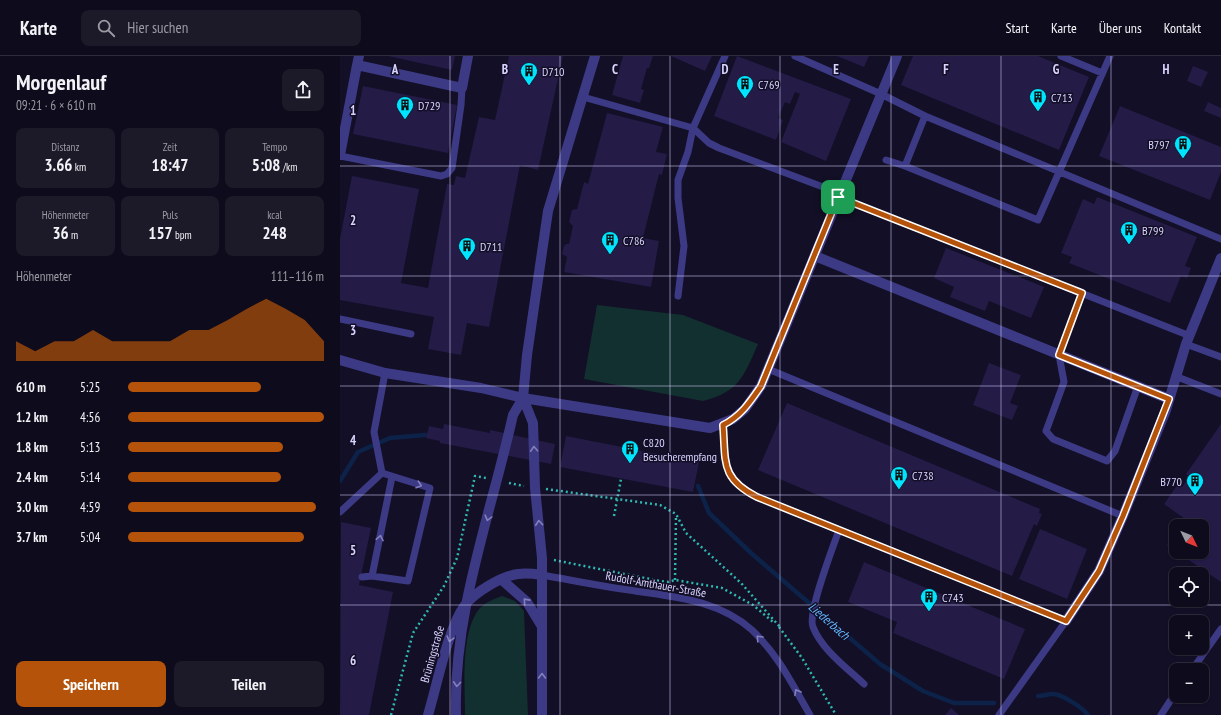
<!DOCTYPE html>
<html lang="de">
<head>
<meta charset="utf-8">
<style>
  :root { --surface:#0e0b1c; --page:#1c1929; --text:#f1f3f6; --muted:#9b9ba3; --line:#2e2b3b; --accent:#b45309 }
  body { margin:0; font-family:"PT Sans Narrow",sans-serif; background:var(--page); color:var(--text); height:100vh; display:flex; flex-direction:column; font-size:15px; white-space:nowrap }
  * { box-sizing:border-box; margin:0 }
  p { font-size:13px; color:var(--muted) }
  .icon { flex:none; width:22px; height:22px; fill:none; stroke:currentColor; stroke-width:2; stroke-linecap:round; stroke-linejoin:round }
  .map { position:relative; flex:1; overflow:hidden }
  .sheet { display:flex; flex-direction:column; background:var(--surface); width:340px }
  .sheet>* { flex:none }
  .needle { width:26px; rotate:133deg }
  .tools { position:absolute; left:829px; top:463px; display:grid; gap:8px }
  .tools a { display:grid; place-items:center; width:40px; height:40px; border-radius:8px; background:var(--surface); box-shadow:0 1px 3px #0004,0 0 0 1px var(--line); font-size:20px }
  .pin { position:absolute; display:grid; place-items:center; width:34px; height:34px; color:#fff; margin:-17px; border-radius:8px; box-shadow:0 2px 6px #0006 }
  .round { display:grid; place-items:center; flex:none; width:42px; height:42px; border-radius:8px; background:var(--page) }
  .head { display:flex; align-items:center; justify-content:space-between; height:68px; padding:0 16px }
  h1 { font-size:22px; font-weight:600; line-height:30px }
  .figures { display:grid; grid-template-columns:repeat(3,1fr); gap:6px; height:68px; padding:4px 16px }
  .figures div { display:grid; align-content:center; border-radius:8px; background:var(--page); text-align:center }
  .figures b { font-size:17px; font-weight:600 }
  .figures small { font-size:11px; font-weight:400 }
  .figures p { font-size:11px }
  .chart { height:112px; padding:8px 16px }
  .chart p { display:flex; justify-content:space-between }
  .chart svg { width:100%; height:72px; margin-top:4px; fill:var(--accent); opacity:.7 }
  .primary-button { display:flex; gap:8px; margin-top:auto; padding:8px 16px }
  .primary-button a { flex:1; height:46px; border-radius:8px; background:var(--accent); color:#fff; font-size:16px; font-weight:600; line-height:46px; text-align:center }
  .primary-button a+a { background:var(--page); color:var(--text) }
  ul { padding:0 16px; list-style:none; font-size:13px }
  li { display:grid; grid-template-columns:64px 48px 1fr; align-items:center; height:30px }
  li i { height:10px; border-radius:5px; background:var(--accent) }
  header { display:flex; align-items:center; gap:24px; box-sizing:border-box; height:56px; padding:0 20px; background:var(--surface); border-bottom:1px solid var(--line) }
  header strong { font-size:19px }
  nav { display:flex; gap:22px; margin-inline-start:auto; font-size:14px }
  .search { width:280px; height:36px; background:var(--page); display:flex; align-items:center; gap:10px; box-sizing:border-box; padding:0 14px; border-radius:8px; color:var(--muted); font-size:15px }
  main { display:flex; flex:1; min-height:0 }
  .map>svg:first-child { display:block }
  .green { fill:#12302f }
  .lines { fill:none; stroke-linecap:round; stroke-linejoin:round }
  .stream { stroke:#0c2248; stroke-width:4.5 }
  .building { fill:#241b47 }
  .path { stroke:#2fb8b0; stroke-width:2.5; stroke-dasharray:2 3; stroke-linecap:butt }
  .lane { stroke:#3d3a85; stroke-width:7 }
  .street { stroke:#3d3a85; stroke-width:10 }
  .oneway { stroke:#837fbc }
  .route-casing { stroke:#fff; stroke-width:8 }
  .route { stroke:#b45309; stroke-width:5 }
  .grid { fill:none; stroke:#d9d4ff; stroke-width:1; stroke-opacity:0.55 }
  .labels { text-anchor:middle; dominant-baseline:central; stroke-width:3; stroke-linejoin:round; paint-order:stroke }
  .poi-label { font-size:12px; fill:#d9d4ff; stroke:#130f26; text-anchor:start }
  .street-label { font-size:12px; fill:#d9d4ff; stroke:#130f26 }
  .water-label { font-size:13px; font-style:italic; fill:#62b6ff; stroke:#130f26 }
  .grid-label { font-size:13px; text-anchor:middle; font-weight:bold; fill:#d9d4ff; stroke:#130f26; stroke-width:3; stroke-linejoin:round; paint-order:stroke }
</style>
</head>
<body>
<header>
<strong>Karte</strong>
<div class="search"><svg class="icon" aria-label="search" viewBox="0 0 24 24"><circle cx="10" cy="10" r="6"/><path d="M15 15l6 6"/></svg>Hier suchen</div>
<nav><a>Start</a><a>Karte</a><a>Über uns</a><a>Kontakt</a></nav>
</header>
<main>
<section class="sheet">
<div class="head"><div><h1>Morgenlauf</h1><p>09:21 · 6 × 610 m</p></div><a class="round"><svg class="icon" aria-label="share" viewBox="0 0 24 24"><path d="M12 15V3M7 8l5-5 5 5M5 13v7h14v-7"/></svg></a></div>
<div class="figures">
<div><p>Distanz</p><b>3.66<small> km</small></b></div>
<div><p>Zeit</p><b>18:47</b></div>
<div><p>Tempo</p><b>5:08<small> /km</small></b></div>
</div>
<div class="figures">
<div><p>Höhenmeter</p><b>36<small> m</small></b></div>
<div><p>Puls</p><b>157<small> bpm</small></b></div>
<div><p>kcal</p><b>248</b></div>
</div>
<div class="chart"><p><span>Höhenmeter</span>111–116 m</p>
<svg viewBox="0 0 160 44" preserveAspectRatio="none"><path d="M0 44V32L10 38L20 32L30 32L40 25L50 32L60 32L70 32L80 32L90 25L100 25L110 19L120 12L130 6L140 12L150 19L160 32V44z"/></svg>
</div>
<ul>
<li><b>610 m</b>5:25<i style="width:68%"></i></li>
<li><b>1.2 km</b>4:56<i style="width:100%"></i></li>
<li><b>1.8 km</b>5:13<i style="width:79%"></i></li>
<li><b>2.4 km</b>5:14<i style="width:78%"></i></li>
<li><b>3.0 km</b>4:59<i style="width:96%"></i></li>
<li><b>3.7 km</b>5:04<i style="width:90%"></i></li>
</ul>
<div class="primary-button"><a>Speichern</a><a>Teilen</a></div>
</section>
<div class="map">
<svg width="881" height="659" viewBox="0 0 881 659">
  <rect width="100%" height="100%" fill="#130f26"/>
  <path class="green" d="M 257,249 L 343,259 L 418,288 C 404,320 399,336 363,345 L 244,323 Z
    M 162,540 L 175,545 L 184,555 L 188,659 L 125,659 C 125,629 120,575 140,552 C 146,546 154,543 162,540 Z"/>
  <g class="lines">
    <path class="stream" d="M 0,425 L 18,396 L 50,382 L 85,379
      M 358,430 L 369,457 L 411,497 L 540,608 L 583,635 L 614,647 L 654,647
      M 698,640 C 703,640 708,638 713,638 C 722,638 743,652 748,659"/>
  </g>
  <path class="building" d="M 48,0 L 115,0 L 112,14 Z
    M 169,0 L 223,0 L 198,114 L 180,109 L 149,271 L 127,267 L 121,299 L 88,293 L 94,261 L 0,244 L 0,183 L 12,120 L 79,133 L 61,227 L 88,232 L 107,128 L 114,129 L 116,120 L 125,122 L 139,61 L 155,64 Z
    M 283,0 L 313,0 L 309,12 L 307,12 L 301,33 L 304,34 L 300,47 L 272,39 Z
    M 331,0 L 372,0 L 365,15 Z
    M 397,0 L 511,43 L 486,105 L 441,86 L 460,38 L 455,36 L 450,48 L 445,46 L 438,62 L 443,64 L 436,84 L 374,60 Z
    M 497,0 L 529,0 L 524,11 Z
    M 573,0 L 698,0 L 749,21 L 719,94 L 561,29 Z
    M 853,10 L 868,16 L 861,31 L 847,25 Z
    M 23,30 L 117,49 L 108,97 L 13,78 Z
    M 868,46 L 881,52 L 881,62 L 864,55 Z
    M 780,50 L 881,91 L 881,116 L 870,144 L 759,100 Z
    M 267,57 L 323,71 L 316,96 L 327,98 L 322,119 L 319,118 L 303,182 L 319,185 L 311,231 L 224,216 L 227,201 L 222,198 L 224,190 L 226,188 L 229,188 L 233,170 L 229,166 L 232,154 L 237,153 L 244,126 L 248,128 Z
    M 757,141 L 857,181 L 845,210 L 851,212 L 847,222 L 841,220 L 830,247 L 729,207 L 732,201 L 721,197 L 743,143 L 754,148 Z
    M 606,192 L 704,231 L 691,262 L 649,245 L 645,255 L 610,241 L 614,231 L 594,222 Z
    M 649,307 L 681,319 L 670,347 L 678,350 L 672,364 L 633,349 Z
    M 447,347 L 700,453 L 699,457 L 702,458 L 697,470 L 694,468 L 672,520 L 418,414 Z
    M 104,368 L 150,377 L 150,374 L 215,388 L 211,408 L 100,387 L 100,385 L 86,382 L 89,370 L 103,373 Z
    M 881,368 L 881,526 L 837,496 L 862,496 L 862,470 L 841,470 L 845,463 L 824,448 L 838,428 L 842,431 L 849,421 L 846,418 Z
    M 226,380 L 359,406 L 353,436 L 220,411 Z
    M 1,466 L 31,472 L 19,529 L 53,536 L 29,659 L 0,659 Z
    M 700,473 L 747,493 L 727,543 L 679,523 Z
    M 836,476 L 836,495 L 827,489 Z
    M 524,506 L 685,573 L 664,623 L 553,577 L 557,566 L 508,546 Z
    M 611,652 L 619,659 L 605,659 Z"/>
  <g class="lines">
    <path class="path" d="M 169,427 L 184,430
      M 206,433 L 320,449 L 336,458 L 346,477 L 401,527 L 440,571
      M 274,460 L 281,423
      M 214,504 L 320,525 L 328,526 L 335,524 L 382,532 L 413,549 L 433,566
      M 335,524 L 336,459
      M 439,571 L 462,602 L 496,659
      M 51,659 L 73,577 L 104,530 L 117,502 L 135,420 L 146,422"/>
    <path class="lane" d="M 455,0 L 541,38 L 585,60
      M 721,0 L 762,17
      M 770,0 L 698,164 L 565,110 L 585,60 L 881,183
      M 243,41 L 353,72 L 385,0
      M 0,100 L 101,120 L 107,118 L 112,112 L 121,49 L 122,32
      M 546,104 L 565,110
      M 498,141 L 850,280
      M 742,237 L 719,299 L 724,326 L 706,375 L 713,383 L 767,405 L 775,395 L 798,330
      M 338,240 L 344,190 L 338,142 L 338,124 L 348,96 L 353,72 L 369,87 L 379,92 L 499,137
      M 0,263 L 71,278
      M 846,288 L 881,301
      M 428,313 L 783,460
      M 835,320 L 881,338
      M 383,369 C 386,405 381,422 417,441 L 726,565 L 659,659
      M 42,417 L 34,376 L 45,317
      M 0,456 L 42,417
      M 499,474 C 493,491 467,558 473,571 C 482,594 507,612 524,628
      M 202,519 C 231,524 260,530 289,534 C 333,541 377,543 412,574 C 439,600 452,628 470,659
      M 32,520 L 52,421
      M 22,521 L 32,520 L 68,525 L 90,432 L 42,417
      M 852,614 L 881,573
      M 821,659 L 836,636"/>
    <path class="street" d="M 19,0 L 17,9 L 122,32 L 128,0
      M 0,99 L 17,9
      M 475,200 L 829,343
      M 0,304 L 45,317 L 141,332 L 183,342 L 370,372 L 393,363 L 405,353 L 421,330 L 557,0
      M 183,342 L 193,367 L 195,432 L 202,502 L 202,659
      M 162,524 L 187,546 L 201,569
      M 726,565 L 759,515 L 783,460 L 826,354 L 846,288 L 881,202
      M 88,659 C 97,630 108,571 125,549 C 135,536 162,520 178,518 C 186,517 195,518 202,519
      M 116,659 C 113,556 151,458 173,359 L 183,342 L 187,299 L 208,155 L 255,0"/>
  </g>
  <defs><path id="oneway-chevron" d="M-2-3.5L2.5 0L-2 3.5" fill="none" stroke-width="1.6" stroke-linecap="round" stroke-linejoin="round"/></defs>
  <g class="oneway">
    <use href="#oneway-chevron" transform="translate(194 393) rotate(-93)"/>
    <use href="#oneway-chevron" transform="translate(79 429) rotate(18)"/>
    <use href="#oneway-chevron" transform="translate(148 462) rotate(105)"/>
    <use href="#oneway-chevron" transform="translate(199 467) rotate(-95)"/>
    <use href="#oneway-chevron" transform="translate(40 482) rotate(-79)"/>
    <use href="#oneway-chevron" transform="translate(186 545) rotate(-132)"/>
    <use href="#oneway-chevron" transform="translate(419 582) rotate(-133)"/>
    <use href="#oneway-chevron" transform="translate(110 583) rotate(106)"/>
    <use href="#oneway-chevron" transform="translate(202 620) rotate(-90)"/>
    <use href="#oneway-chevron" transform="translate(117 628) rotate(94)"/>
    <use href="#oneway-chevron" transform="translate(457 636) rotate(-119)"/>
  </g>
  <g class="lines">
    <defs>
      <path id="route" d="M 498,141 L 742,237 L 719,299 L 829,343 L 783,460 L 759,515 L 726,565 L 417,441 C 380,422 386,406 383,369 C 401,360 410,346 421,330 Z"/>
    </defs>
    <use href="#route" class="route-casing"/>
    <use href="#route" class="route"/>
  </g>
  <path class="grid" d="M 110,0 L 110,659M 220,0 L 220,659M 330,0 L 330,659M 440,0 L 440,659M 551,0 L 551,659M 661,0 L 661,659M 771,0 L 771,659M 0,110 L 881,110M 0,220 L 881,220M 0,330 L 881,330M 0,439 L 881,439M 0,549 L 881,549"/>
  <defs>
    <symbol id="building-pin" viewBox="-11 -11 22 30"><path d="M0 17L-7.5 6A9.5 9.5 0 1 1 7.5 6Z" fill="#00e5ff" stroke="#130f26"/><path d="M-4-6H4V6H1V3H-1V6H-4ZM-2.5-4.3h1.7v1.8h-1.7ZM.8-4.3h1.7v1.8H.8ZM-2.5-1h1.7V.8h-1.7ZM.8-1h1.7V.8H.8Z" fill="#111"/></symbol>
  </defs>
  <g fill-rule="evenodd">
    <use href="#building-pin" x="179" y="5" width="20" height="27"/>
    <use href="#building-pin" x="395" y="18" width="20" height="27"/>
    <use href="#building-pin" x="688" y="31" width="20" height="27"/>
    <use href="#building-pin" x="55" y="39" width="20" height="27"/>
    <use href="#building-pin" x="833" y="78" width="20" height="27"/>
    <use href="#building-pin" x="779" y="164" width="20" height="27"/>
    <use href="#building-pin" x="260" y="174" width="20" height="27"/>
    <use href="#building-pin" x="117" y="180" width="20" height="27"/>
    <use href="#building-pin" x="280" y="383" width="20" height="27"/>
    <use href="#building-pin" x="549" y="409" width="20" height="27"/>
    <use href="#building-pin" x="845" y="415" width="20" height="27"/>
    <use href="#building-pin" x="579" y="531" width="20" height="27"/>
  </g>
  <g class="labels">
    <g class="poi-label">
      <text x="202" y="15">D710</text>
      <text x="418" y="28">C769</text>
      <text x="711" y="41">C713</text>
      <text x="78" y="49">D729</text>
      <text x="830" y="88" text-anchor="end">B797</text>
      <text x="802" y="174">B799</text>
      <text x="283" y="184">C786</text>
      <text x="140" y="190">D711</text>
      <text x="303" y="386">C820<tspan x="303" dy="14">Besucherempfang</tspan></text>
      <text x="572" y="419">C738</text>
      <text x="842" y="425" text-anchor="end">B770</text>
      <text x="602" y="541">C743</text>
    </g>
    <g class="street-label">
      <text transform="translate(316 528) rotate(10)">Rudolf-Amthauer-Straße</text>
      <text transform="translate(92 598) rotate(-74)">Brüningstraße</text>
    </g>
    <g class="water-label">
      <text transform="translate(489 565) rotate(41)">Liederbach</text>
    </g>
  </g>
  <g class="grid-label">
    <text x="55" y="18">A</text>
    <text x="165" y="18">B</text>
    <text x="275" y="18">C</text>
    <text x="385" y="18">D</text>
    <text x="496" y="18">E</text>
    <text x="606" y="18">F</text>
    <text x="716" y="18">G</text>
    <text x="826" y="18">H</text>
    <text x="13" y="59">1</text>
    <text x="13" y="169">2</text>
    <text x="13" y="279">3</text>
    <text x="13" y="389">4</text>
    <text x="13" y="499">5</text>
    <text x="13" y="609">6</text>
  </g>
</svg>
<div class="tools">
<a><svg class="needle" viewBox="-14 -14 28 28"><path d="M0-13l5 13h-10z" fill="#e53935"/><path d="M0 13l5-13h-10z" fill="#9b9ba3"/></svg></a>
<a><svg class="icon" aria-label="locate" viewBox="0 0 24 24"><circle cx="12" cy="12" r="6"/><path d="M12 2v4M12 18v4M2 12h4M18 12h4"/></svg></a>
<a>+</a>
<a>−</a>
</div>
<div class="pin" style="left:498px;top:141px;background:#1e9e55"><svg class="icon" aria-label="arrive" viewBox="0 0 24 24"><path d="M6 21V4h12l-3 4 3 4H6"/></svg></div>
</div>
</main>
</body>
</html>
